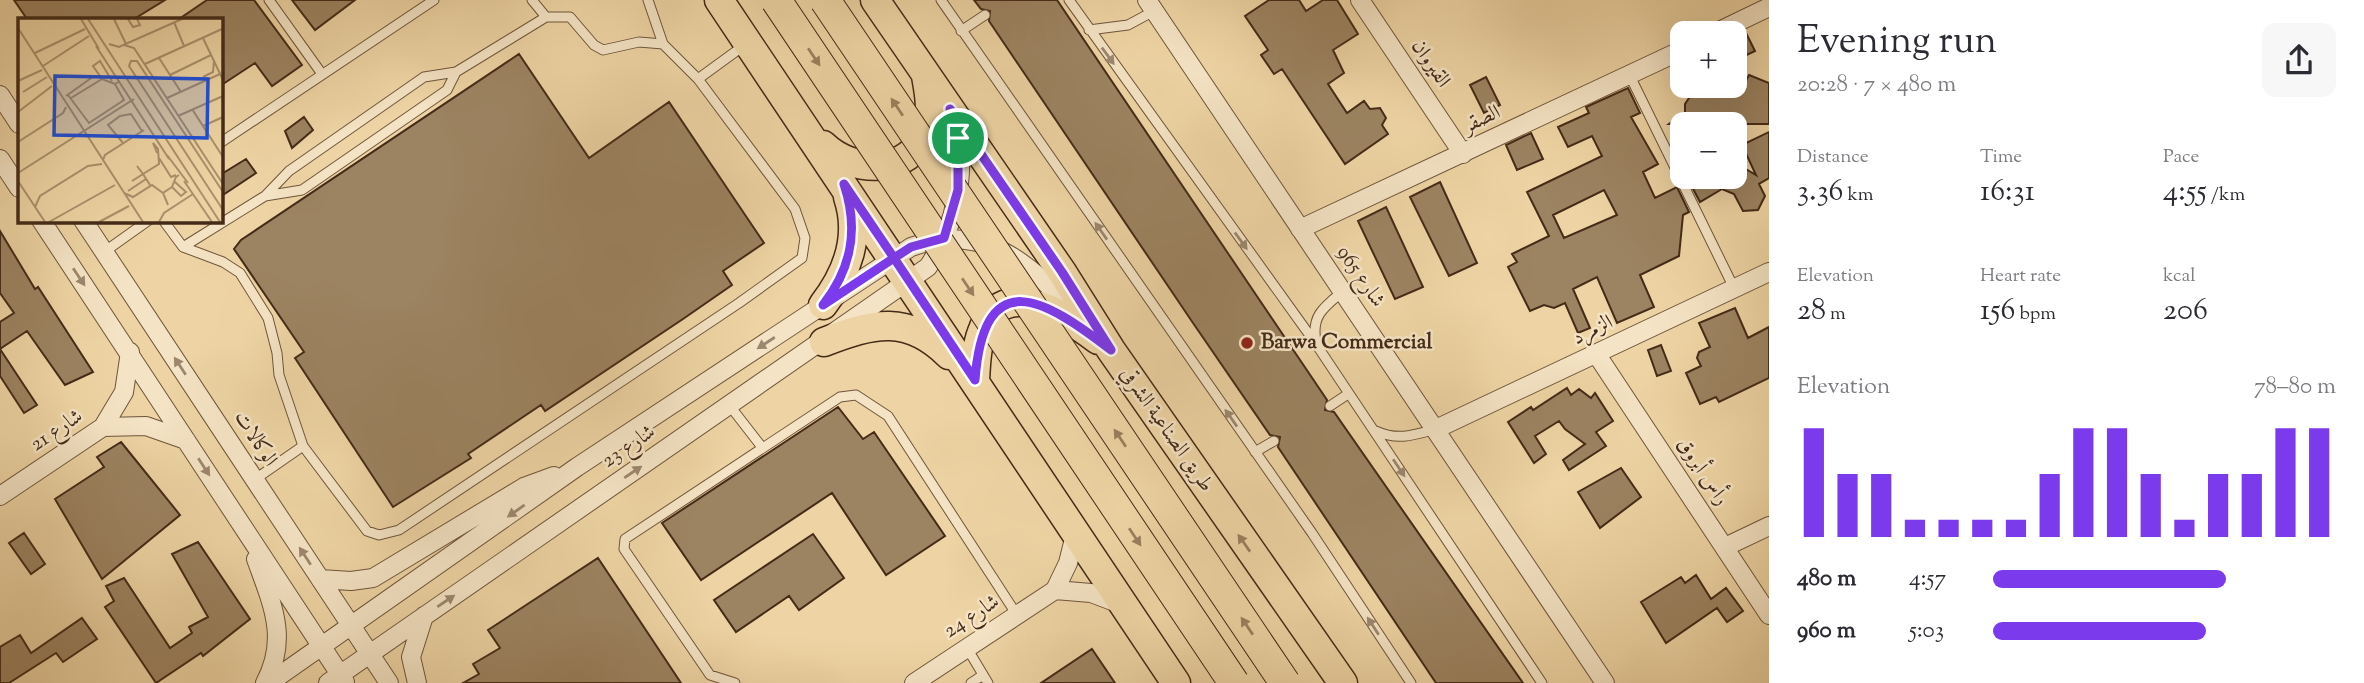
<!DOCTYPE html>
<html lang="en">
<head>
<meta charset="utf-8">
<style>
  :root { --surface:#fff; --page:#f7f7f7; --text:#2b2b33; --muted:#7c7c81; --accent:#7c3aed }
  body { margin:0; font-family:"Sorts Mill Goudy",Amiri,serif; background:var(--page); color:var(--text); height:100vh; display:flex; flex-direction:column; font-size:26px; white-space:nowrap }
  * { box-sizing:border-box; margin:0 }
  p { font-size:23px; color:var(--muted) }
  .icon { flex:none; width:38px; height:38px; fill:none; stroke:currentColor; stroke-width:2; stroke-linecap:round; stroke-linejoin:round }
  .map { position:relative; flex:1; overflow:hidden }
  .side { display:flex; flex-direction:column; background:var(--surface); width:595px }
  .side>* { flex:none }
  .tools { position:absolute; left:1670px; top:21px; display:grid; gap:14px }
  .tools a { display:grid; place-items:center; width:77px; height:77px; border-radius:14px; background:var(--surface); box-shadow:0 7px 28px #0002; font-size:35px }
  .pin { position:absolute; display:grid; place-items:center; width:60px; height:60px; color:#fff; margin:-30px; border:4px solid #fff; border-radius:50%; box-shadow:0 2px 7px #0007 }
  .round { display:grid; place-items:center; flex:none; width:74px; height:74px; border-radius:14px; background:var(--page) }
  .headline { display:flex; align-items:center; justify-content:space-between; height:119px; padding:0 28px }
  h1 { font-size:38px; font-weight:600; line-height:52px }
  .figures { display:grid; grid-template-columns:repeat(3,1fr); gap:10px; height:119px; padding:7px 28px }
  .figures div { display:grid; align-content:center }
  .figures b { font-size:30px; font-weight:600 }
  .figures small { font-size:19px; font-weight:400 }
  .figures p { font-size:19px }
  .chart { height:196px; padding:14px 28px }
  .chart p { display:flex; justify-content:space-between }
  .chart svg { width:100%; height:126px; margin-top:7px; stroke:var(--accent); stroke-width:6 }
  ul { padding:0 28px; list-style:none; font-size:23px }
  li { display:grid; grid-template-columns:112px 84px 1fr; align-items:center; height:52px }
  li i { height:18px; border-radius:9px; background:var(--accent) }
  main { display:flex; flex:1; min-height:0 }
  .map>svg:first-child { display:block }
  .building { fill:#9c8361; stroke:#442b18; stroke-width:2; fill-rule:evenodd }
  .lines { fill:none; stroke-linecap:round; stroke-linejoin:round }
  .service-casing { stroke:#6e553b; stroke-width:11 }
  .minor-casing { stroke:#6e553b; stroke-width:20 }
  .primary-casing { stroke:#442b18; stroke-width:31 }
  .service { stroke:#f4e3c4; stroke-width:9 }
  .minor { stroke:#f4e3c4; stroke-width:18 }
  .primary { stroke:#eed4a4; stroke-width:28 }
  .trunk-bridge-casing { stroke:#442b18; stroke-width:32; stroke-linecap:butt }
  .trunk-bridge { stroke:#eed4a4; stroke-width:30 }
  .oneway { fill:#9c876e }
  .oneway2 { fill:#99805e }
  .route-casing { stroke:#fff; stroke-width:14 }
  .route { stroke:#7c3aed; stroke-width:9 }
  .poi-dot { fill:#8f2418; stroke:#f4e3c4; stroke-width:2.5 }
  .labels { text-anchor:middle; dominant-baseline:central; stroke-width:5; stroke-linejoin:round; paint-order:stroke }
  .street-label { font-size:21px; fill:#442b18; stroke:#f4e3c4 }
  .poi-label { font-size:21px; font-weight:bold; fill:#442b18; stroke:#f4e3c4; text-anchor:start }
  .inset-road { fill:none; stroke:#aa906c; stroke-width:2 }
  .view { fill:#1d4ed8; fill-opacity:0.15; stroke:#1d4ed8; stroke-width:3.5 }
  .inset-edge { fill:none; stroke:#442b18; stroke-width:3.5 }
</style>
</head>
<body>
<main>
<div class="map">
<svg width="1769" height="683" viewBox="0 0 1769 683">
  <rect width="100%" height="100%" fill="#eed4a4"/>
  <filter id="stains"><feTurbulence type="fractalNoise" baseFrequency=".00286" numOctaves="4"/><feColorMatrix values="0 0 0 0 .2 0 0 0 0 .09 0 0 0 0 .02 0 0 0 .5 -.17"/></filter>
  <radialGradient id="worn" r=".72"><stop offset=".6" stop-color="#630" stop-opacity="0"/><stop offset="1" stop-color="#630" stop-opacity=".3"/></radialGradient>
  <path class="building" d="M 14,0 L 165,0 L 134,19 L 27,19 Z
    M 207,0 L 254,0 L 302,65 L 272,86 L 255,63 L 220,86 L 220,19 L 179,19 Z
    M 292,0 L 355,0 L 315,30 Z
    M 974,0 L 1057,0 L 1327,400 L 1325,410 L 1334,412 L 1523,683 L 1436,683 L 1278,447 L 1280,437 L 1270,435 L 1193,323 L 989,21 L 990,11 L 981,9 Z
    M 1269,0 L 1299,0 L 1306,11 L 1323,0 L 1337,0 L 1358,34 L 1333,50 L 1344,73 L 1328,84 L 1347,113 L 1364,101 L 1370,109 L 1380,108 L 1386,118 L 1382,125 L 1388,134 L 1345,164 L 1282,69 L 1274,74 L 1261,55 L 1268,50 L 1245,16 Z
    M 1745,31 L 1755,51 L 1734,61 L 1734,36 Z
    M 519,54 L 589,158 L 669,102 L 764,243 L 723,271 L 732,285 L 683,319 L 545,411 L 541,405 L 468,454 L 471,458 L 393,507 L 295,358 L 304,352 L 234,249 L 241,240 Z
    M 1749,75 L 1769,83 L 1769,124 L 1669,124 L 1685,112 L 1685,104 L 1693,92 L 1690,86 L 1743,86 Z
    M 1486,77 L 1500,105 L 1484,113 L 1470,85 Z
    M 1628,88 L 1640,113 L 1631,117 L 1658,164 L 1643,172 L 1655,198 L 1677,187 L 1689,212 L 1683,215 L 1679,256 L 1640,275 L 1654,307 L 1617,323 L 1597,277 L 1573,289 L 1590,328 L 1578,333 L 1565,303 L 1554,308 L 1544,305 L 1530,311 L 1508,267 L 1517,262 L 1512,254 L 1549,236 L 1527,192 L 1602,156 L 1592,136 L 1568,147 L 1558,127 L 1589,113 L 1586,107 ZM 1604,190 L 1617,215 L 1564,238 L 1553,215 Z
    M 304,117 L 313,130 L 292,148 L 285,131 Z
    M 1769,132 L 1769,178 L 1759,184 L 1765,196 L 1758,210 L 1743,211 L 1734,194 L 1722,189 L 1700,202 L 1689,181 L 1695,177 L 1734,177 L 1734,162 L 1756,175 L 1742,145 Z
    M 1531,133 L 1543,159 L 1517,170 L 1506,145 Z
    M 246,159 L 256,173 L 220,197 L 220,175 Z
    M 1440,182 L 1477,263 L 1449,276 L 1410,197 Z
    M 1386,207 L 1423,287 L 1395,299 L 1358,221 Z
    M 0,231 L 35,289 L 38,287 L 93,372 L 65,385 L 27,331 L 0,349 L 37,405 L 24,413 L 0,376 L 0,322 L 14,313 L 0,293 Z
    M 1735,308 L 1748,338 L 1769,327 L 1769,378 L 1719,402 L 1716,397 L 1700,404 L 1686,373 L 1701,366 L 1697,358 L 1699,352 L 1710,347 L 1699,323 Z
    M 1661,345 L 1671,371 L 1657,376 L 1648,350 Z
    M 1567,388 L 1571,395 L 1579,389 L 1591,398 L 1595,393 L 1613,421 L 1596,432 L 1606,446 L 1569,470 L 1563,460 L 1585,444 L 1565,429 L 1559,421 L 1535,436 L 1546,454 L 1534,463 L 1508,422 L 1531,407 L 1533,410 Z
    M 838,407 L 863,439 L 874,432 L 945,536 L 886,575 L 832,493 L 701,580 L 662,523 Z
    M 121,442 L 180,515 L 102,579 L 55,499 L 104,467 L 97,457 Z
    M 1621,468 L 1641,497 L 1600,528 L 1578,492 Z
    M 24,533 L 45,564 L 31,574 L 9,543 Z
    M 813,534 L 844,578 L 799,610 L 789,596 L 736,632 L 714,600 Z
    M 198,542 L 250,619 L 203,656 L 201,653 L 156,683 L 105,607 L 114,601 L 106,586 L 124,578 L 170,648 L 192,633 L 189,627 L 208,617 L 172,554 Z
    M 598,558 L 681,683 L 463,683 L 479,674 L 473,664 L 500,648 L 488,630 Z
    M 1696,575 L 1711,599 L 1726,588 L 1743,611 L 1727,622 L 1717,608 L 1666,643 L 1641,602 L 1681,577 L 1685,583 Z
    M 82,618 L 97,639 L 63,662 L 56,653 L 9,683 L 0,683 L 0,647 L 20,635 L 31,653 Z
    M 1092,649 L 1115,683 L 1041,683 Z"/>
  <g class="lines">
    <defs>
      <path id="service" d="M 269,0 L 322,74
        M 532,0 L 546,17
        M 648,0 L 663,44
        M 941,0 L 1312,533 L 1411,683
        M 1069,0 L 1316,344 L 1542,683
        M 1089,30 L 1128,25 L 1154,11
        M 961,31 L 985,15
        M 1630,76 L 1734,288
        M 220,143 L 434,0
        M 265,196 L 289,171 L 424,77 L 456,72
        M 163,220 L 183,247 L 223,262 L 240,273 L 268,318 L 277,353 L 279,375 L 303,446 L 367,531 L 379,535 L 399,530 L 739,303 L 802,258 L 805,238 L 795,209 L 698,79 L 746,44
        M 183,247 L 265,196 L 302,190 L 447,90 L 456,72 L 546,17 L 570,17 L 594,45 L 603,50 L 639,42 L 663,44 L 698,79
        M 104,252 L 149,220
        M 1316,341 C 1311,316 1324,307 1342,292
        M 730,406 L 761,446
        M 1330,406 L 1348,394
        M 1376,431 C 1398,441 1414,435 1436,429
        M 1255,452 L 1274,441
        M 254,480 L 303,446
        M 967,648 L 988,683
        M 735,683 L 710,675 L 624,549 L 625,539 L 840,397 L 856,395 L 888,416 L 1017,615
        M 971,683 L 983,675"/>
      <path id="minor" d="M 1147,0 L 1605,683
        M 1360,0 L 1463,154
        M 1715,33 L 1769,7
        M 0,95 L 19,124
        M 0,159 L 19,188
        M 41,220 L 345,682
        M 83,220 L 389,683
        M 1300,229 L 1682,50
        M 1597,355 L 1769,615
        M 103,427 L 146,426 L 186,440
        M 1436,429 L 1769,272
        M 0,496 L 103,427 L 124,392 L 130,352
        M 1725,547 L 1769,526
        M 256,559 C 272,604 289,638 265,683
        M 320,579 L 351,581 L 373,578 L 524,487 L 554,476
        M 1055,590 L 1091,593 L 1123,605
        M 269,683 L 577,467 L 911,247 C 985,221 1030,264 1077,315
        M 328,683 L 928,267 C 955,227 968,173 955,126
        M 417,683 L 411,657 L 424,616
        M 914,683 L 1055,590 L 1068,563 L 1075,535"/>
      <path id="primary" d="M 719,0 L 1176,683
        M 875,0 L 1062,272 L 1111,350 L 1343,683
        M 823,145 C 853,174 910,176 926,130 C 933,112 929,93 926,76
        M 823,305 C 847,274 861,236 848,197
        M 824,342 C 873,323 908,314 949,355
        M 975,381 C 976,365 976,347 982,332 C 1003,272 1068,317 1098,340"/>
    </defs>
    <use href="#service" class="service-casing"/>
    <use href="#minor" class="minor-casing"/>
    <use href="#primary" class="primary-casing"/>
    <use href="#service" class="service"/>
    <use href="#minor" class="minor"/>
    <use href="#primary" class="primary"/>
    <defs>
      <path id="trunk-bridge" d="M 776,0 L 1234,683
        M 825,0 L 1285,683"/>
    </defs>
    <use href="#trunk-bridge" class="trunk-bridge-casing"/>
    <use href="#trunk-bridge" class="trunk-bridge"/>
  </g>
  <defs><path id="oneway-solid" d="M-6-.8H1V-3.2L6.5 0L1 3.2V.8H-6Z" transform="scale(1.75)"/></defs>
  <g class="oneway">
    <use href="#oneway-solid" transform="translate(1108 56) rotate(54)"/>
    <use href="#oneway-solid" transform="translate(1101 231) rotate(-125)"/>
    <use href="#oneway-solid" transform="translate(1241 241) rotate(54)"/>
    <use href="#oneway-solid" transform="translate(79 277) rotate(56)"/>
    <use href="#oneway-solid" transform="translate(766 343) rotate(147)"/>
    <use href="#oneway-solid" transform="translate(180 366) rotate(-123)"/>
    <use href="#oneway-solid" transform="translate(1231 418) rotate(-125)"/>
    <use href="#oneway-solid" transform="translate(204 467) rotate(57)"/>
    <use href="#oneway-solid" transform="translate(1399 468) rotate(56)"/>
    <use href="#oneway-solid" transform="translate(633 472) rotate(-34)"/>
    <use href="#oneway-solid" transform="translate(516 511) rotate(145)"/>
    <use href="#oneway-solid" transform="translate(305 556) rotate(-123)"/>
    <use href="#oneway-solid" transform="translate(446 601) rotate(-34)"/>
    <use href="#oneway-solid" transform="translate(1373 626) rotate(-123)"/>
  </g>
  <g class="oneway2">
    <use href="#oneway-solid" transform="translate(814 57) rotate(56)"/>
    <use href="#oneway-solid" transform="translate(897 107) rotate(-124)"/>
    <use href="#oneway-solid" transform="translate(968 287) rotate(56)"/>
    <use href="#oneway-solid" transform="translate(1120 438) rotate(-124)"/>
    <use href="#oneway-solid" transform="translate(1135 537) rotate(56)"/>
    <use href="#oneway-solid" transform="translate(1244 543) rotate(-125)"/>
    <use href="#oneway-solid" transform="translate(1247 626) rotate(-124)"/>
  </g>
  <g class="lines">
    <defs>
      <path id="route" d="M 958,138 L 958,190 L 944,238 L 911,247 L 894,258 L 844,184 C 859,229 852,268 823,305 L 894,258 L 975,380 C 984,262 1045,299 1111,350 L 1062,272 L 950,109 L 958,138"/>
    </defs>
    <use href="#route" class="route-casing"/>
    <use href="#route" class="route"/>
  </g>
  <circle class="poi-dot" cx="1247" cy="343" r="7"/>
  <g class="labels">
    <g class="street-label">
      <text transform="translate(1430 64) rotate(56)">القيروان</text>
      <text transform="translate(1482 120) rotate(-25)">الصقر</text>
      <text transform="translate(1360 277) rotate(56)">شارع 965</text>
      <text transform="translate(1593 331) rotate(-26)">الزمرد</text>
      <text transform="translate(1166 430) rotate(55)">طريق الصناعية الشرقي</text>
      <text transform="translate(57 431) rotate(-34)">شارع 21</text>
      <text transform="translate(255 439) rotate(57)">الوكالات</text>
      <text transform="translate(629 447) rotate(-34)">شارع 23</text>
      <text transform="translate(1702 472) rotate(56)">رأس أبروق</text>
      <text transform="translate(972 617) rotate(-33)">شارع 24</text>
    </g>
    <g class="poi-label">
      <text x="1261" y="343">Barwa Commercial</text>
    </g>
  </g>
  <g transform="translate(18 18)">
    <rect width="205" height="205" fill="#eed4a4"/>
    <path class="inset-road" d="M 63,1 L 81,31M 70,1 L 202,204M 96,1 L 108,26M 110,1 L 115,9 L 122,7 L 119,1M 156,4 L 166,28M 0,10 L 125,204M 185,20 L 205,62M 91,26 L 101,29 L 164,1M 106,27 L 116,30 L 205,166M 78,28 L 151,141M 17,35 L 67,11M 141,40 L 163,74M 127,46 L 204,11M 25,48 L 71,18M 152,57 L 193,37M 185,59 L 195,54 L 196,43M 84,61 L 75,48 L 82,43 L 94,63M 0,63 L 24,52M 5,74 L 29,59M 50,77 L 71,105 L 106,82 L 97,66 L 102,63M 48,78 L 76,58M 53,80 L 84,61 L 97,66M 149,80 L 202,56M 174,91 L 205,139M 0,94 L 34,68M 160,98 L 205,78M 185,108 L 205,99M 0,124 L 45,95 L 48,89M 105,125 L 90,107 L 102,98 L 113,96 L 124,113M 149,137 L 170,165M 141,140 L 153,159 L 158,157M 85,142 L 87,137 L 126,112M 0,155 L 116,81M 0,163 L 27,204M 114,163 L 125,156 L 119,148M 166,163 L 194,204M 157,164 L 168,174 L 163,178 L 154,169 L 158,159 L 161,157M 132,167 L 125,156 L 141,146 L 140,131 L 135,125 L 139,135M 110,173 L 128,161M 205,174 L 119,43 L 113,43 L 111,48 L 205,192M 106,175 L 115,179 L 134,167 L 145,175M 150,187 L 145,175 L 154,169M 17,189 L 22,178 L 70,148 L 84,146M 31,204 L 97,167M 81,204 L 111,188M 141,204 L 146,195 L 175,176"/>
    <path class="view" d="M 37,58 L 190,61 L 189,120 L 36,117 Z"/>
    <rect width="205" height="205" class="inset-edge"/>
  </g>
  <rect width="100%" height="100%" filter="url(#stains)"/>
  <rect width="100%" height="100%" fill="url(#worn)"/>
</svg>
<div class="tools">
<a>+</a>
<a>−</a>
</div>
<div class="pin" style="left:958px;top:138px;background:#1e9e55"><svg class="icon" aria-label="arrive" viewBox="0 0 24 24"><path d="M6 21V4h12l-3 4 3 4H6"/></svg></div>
</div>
<section class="side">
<div class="headline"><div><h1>Evening run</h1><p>20:28 · 7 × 480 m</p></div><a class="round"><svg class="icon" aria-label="share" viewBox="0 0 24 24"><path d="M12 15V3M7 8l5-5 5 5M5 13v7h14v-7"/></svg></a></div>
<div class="figures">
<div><p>Distance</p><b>3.36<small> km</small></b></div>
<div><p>Time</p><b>16:31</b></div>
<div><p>Pace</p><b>4:55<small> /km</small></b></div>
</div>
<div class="figures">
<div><p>Elevation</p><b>28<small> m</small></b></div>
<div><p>Heart rate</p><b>156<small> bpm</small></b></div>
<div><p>kcal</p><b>206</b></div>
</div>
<div class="chart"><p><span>Elevation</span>78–80 m</p>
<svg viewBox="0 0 160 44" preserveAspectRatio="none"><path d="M5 44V6M15 44V22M25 44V22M35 44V38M45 44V38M55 44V38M65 44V38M75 44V22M85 44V6M95 44V6M105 44V22M115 44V38M125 44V22M135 44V22M145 44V6M155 44V6"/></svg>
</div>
<ul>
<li><b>480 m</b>4:57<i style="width:68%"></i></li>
<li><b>960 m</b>5:03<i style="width:62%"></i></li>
</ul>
</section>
</main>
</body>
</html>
